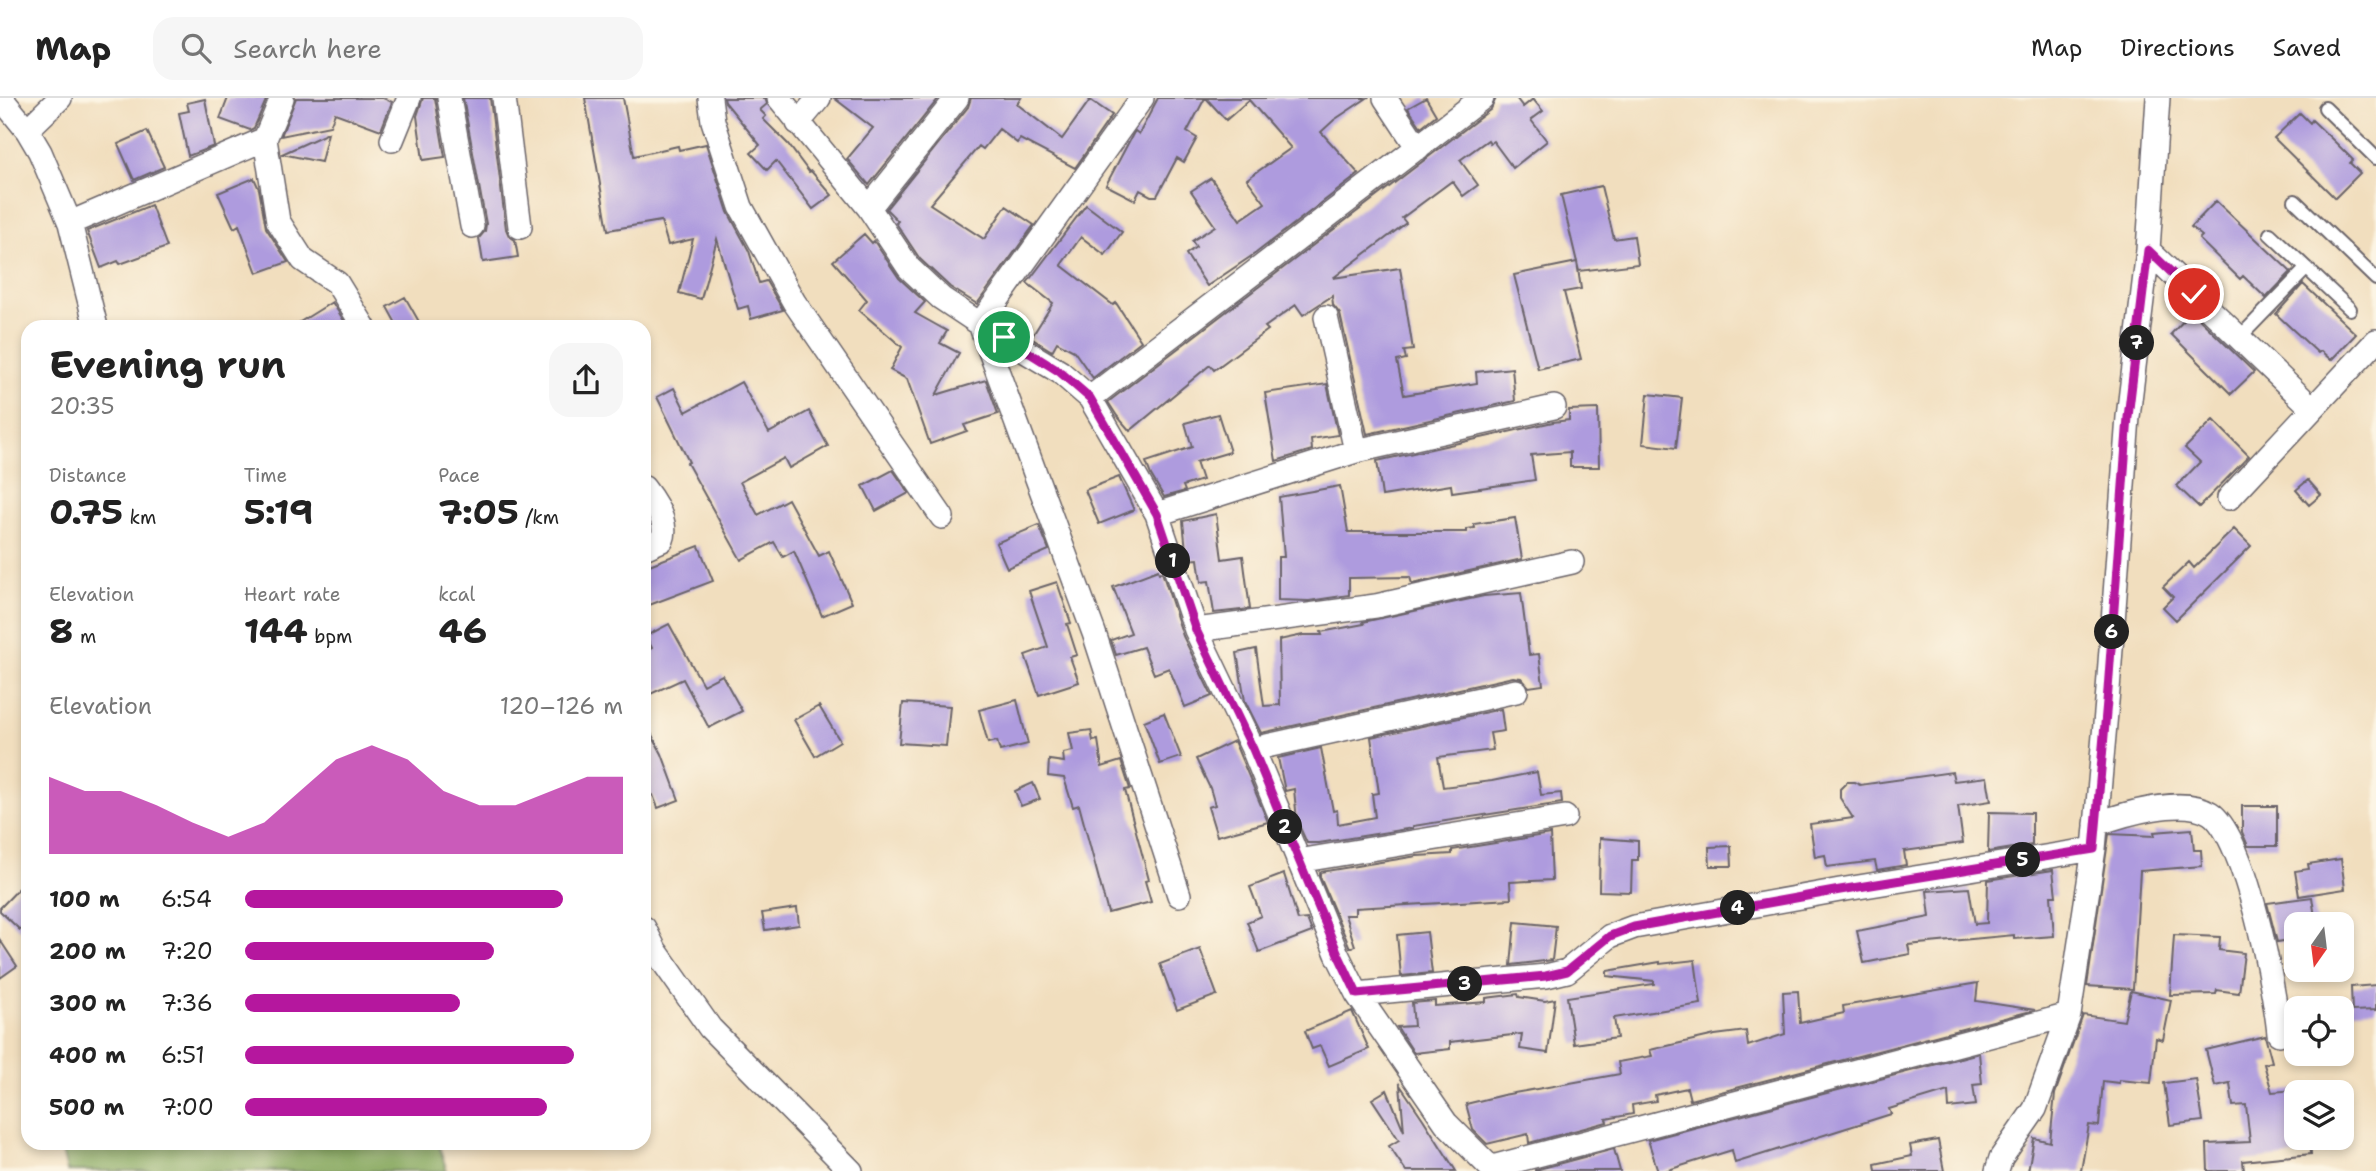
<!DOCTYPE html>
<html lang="en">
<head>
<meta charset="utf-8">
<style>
  :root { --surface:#fff; --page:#f6f6f6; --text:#222; --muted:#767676; --line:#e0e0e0; --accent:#b5179e }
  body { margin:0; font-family:"Shantell Sans",sans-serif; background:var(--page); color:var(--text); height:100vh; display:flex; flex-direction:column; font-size:26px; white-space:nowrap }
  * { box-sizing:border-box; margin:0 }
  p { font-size:23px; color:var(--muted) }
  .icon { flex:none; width:38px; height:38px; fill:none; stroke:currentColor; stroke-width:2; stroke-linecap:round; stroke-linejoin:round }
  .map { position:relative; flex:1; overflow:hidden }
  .drawer { position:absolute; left:21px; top:222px; width:630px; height:830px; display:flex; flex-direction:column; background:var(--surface); border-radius:21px; box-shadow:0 4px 10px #0003 }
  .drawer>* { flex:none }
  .needle { width:46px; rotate:194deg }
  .fabs { position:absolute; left:2284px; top:814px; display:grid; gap:14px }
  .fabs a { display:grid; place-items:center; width:70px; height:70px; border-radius:14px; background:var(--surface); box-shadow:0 4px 10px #0003; font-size:35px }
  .pin { position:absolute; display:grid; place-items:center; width:60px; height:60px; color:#fff; margin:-30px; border:4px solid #fff; border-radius:50%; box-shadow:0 2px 7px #0007 }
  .km { position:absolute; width:35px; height:35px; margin:-18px; border-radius:50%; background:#222; color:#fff; font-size:19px; line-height:35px; text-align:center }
  .round { display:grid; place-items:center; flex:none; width:74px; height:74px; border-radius:21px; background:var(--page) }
  .head { display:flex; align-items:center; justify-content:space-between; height:119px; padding:0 28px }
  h1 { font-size:38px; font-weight:700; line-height:52px }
  .figures { display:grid; grid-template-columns:repeat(3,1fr); gap:10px; height:119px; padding:7px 28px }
  .figures div { display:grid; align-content:center }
  .figures b { font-size:35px; font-weight:700 }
  .figures small { font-size:19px; font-weight:400 }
  .figures p { font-size:19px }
  .chart { height:196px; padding:14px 28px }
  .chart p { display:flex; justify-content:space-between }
  .chart svg { width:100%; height:126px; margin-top:7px; fill:var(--accent); opacity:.7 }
  ul { padding:0 28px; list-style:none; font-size:23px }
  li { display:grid; grid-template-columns:112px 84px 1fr; align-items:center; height:52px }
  li i { height:18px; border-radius:9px; background:var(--accent) }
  header { display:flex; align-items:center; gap:42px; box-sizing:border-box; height:98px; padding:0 35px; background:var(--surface); border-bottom:2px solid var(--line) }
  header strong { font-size:33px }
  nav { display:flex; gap:38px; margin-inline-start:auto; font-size:24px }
  .search { width:490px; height:63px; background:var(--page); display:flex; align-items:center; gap:18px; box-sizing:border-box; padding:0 24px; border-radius:21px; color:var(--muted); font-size:26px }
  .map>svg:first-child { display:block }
  .forest { fill:#82a55a; stroke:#52644a; stroke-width:2 }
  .building { fill:#ae9bde }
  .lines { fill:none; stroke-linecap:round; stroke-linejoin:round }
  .service-casing { stroke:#6a6469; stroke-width:16 }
  .minor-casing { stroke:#6a6469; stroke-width:26 }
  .service { stroke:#fff; stroke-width:12 }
  .minor { stroke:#fff; stroke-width:23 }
  .route-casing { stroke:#fff; stroke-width:14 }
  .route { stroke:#b5179e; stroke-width:9 }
</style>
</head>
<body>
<header>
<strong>Map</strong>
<div class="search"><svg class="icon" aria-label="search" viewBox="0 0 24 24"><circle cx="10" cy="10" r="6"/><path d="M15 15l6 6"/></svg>Search here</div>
<nav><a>Map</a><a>Directions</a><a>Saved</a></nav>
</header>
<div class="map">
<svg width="2376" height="1073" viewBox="0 0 2376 1073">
  <rect width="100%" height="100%" fill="#fcf5e5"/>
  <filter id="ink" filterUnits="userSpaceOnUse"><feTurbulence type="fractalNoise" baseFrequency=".0143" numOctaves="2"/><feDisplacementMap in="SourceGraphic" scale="14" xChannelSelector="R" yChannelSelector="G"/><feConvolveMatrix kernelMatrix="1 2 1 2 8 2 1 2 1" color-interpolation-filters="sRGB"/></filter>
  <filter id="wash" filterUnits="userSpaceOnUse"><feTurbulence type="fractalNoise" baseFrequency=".00686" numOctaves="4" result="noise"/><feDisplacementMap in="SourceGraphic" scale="28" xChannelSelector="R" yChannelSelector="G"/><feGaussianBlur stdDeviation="1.57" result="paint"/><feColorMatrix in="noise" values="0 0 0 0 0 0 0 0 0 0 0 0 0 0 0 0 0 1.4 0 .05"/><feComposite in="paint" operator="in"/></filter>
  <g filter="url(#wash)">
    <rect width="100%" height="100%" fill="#f1debe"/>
    <path class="forest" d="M 60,1045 L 438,1045 L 447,1073 L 67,1073 Z"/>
    <g id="blocks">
      <path class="building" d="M 228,0 L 267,0 L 254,30 L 250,32 L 220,21 Z
        M 296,0 L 383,0 L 392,4 L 381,32 L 335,15 L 330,28 L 281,38 Z
        M 423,0 L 435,0 L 445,59 L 423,62 L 417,18 Z
        M 463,0 L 490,0 L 506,131 L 509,138 L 515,142 L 518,159 L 483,164 L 479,140 L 485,133 L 486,126 Z
        M 585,0 L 623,0 L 634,58 L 678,48 L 679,52 L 706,46 L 728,114 L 749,153 L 759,185 L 766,183 L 783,212 L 751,221 L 748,208 L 738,211 L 717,141 L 701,201 L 679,195 L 693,141 L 668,147 L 661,123 L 608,132 Z
        M 724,0 L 765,0 L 767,6 L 760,12 L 766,18 L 763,21 L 788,46 L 809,74 L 811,73 L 832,97 L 813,111 L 776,63 L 767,72 L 751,55 L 760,47 L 725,4 Z
        M 834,0 L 939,0 L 869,87 L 847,61 L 873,30 Z
        M 971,0 L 1021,0 L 1017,6 L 1062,41 L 1090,2 L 1112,17 L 1075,70 L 1020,41 L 1017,45 L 999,31 L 983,51 L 979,48 L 930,106 L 984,141 L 1006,108 L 1034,127 L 977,206 L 950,189 L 920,161 L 896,125 L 898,123 L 886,111 L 968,9 Z
        M 1158,0 L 1205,0 L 1187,34 L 1197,40 L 1184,64 L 1177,60 L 1157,98 L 1151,98 L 1140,92 L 1135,102 L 1106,87 L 1133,36 L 1135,33 L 1139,36 Z
        M 1206,0 L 1367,0 L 1334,22 L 1321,34 L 1359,76 L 1256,155 L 1207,188 L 1186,156 L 1196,149 L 1192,143 L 1215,128 L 1191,93 L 1211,80 L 1240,122 L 1265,105 L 1247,81 L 1291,50 L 1249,2 L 1226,22 Z
        M 1426,0 L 1436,17 L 1421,29 L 1408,10 Z
        M 1496,0 L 1516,0 L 1523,9 L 1533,1 L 1543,13 L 1531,22 L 1547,43 L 1513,70 L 1493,43 L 1490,45 L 1488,42 L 1460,62 L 1478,87 L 1463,98 L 1452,83 L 1402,120 L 1406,125 L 1333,180 L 1400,170 L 1413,252 L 1404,253 L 1406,261 L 1397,263 L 1404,297 L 1477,285 L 1476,274 L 1512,270 L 1515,303 L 1367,336 L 1340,216 L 1333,207 L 1332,198 L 1303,217 L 1296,207 L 1265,229 L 1268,232 L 1214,272 L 1210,267 L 1130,333 L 1117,318 L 1108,304 L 1491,11 Z
        M 205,1 L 214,48 L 188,58 L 179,15 L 189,13 L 187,5 Z
        M 2300,15 L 2310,25 L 2312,22 L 2337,46 L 2353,62 L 2350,65 L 2360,75 L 2335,100 L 2274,40 Z
        M 147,33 L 164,69 L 134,82 L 118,46 Z
        M 328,35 L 321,64 L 282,56 Z
        M 254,80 L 259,91 L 266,130 L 288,164 L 257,175 L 239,127 L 234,130 L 218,95 Z
        M 1601,88 L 1614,141 L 1634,138 L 1638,166 L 1579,173 L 1561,97 Z
        M 2216,103 L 2291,174 L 2266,200 L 2243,178 L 2240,181 L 2199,141 L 2202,138 L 2191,129 Z
        M 151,107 L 167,149 L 120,166 L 118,163 L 101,170 L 87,133 Z
        M 1086,107 L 1122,134 L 1105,157 L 1081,139 L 1061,167 L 1113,207 L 1116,205 L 1141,243 L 1093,280 L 1074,253 L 1057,244 L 1052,253 L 1031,240 L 1053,205 L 1027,185 Z
        M 864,136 L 872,145 L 874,143 L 899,180 L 925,204 L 915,215 L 947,233 L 940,245 L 959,255 L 936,297 L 986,282 L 998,316 L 964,327 L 967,333 L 930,346 L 907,281 L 890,272 L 902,249 L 859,212 L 867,202 L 833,163 Z
        M 1577,164 L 1581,191 L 1564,194 L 1581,261 L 1538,271 L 1514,177 Z
        M 2303,186 L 2356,236 L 2331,262 L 2321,253 L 2318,255 L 2276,216 Z
        M 405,199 L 422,229 L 398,229 L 387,209 Z
        M 332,204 L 348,229 L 292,229 Z
        M 2192,214 L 2254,274 L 2231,296 L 2171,236 Z
        M 741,284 L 769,335 L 809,313 L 828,348 L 789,370 L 784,360 L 740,384 L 758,417 L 788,401 L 819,458 L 829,453 L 852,505 L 822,518 L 794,453 L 783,459 L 774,444 L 741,462 L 687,365 L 689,364 L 657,299 L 674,290 L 686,314 Z
        M 1327,286 L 1338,337 L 1311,341 L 1312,352 L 1276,363 L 1265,295 Z
        M 1648,296 L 1682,300 L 1676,350 L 1643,346 Z
        M 1598,311 L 1599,369 L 1570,369 L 1570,354 L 1531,357 L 1535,382 L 1452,394 L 1451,387 L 1382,398 L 1377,363 L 1553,324 L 1569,322 L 1569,312 Z
        M 1218,316 L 1230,354 L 1196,364 L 1202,382 L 1183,388 L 1185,393 L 1164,399 L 1151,377 L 1146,364 L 1192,349 L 1185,325 Z
        M 2213,322 L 2249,358 L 2199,409 L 2177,388 L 2200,364 L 2185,350 Z
        M 893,372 L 909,395 L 876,413 L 863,388 Z
        M 1119,379 L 1134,412 L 1099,426 L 1085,392 Z
        M 2308,382 L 2321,397 L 2309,407 L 2296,392 Z
        M 1340,388 L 1348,434 L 1467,434 L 1467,431 L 1475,430 L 1474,426 L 1515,420 L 1522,461 L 1412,486 L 1410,479 L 1349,480 L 1349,497 L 1309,503 L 1278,502 L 1278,459 L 1284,459 L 1279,399 Z
        M 1216,416 L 1222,461 L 1243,458 L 1250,511 L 1214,515 L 1209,483 L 1201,484 L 1198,461 L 1187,462 L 1183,423 Z
        M 1039,427 L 1049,452 L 1007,470 L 996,445 Z
        M 2234,431 L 2251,448 L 2176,522 L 2163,509 L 2173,499 L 2163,489 L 2189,464 L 2194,470 Z
        M 699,448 L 713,483 L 644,509 L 644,469 Z
        M 1158,472 L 1159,475 L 1162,474 L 1183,538 L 1212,598 L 1185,609 L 1169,570 L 1154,576 L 1143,549 L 1116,557 L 1111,542 L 1131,535 L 1113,489 Z
        M 1057,484 L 1071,525 L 1067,526 L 1077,557 L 1070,559 L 1079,584 L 1039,597 L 1025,557 L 1048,549 L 1029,493 Z
        M 1521,495 L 1529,557 L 1539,556 L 1543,587 L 1529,589 L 1521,580 L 1513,579 L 1261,635 L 1245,603 L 1237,555 L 1256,551 L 1264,608 L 1280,607 L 1279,542 L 1303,537 L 1322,537 L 1321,534 L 1364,526 L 1363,524 L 1484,498 Z
        M 669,526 L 703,587 L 722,577 L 742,613 L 709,630 L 683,581 L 644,599 L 644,554 L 652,550 L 646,538 Z
        M 1017,602 L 1028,646 L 1000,653 L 997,643 L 988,645 L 979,612 Z
        M 903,605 L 950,608 L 946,648 L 899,645 Z
        M 819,608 L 840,643 L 815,658 L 794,622 Z
        M 1501,611 L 1504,633 L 1490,635 L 1493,652 L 1438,659 L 1443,689 L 1492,683 L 1537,674 L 1541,697 L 1561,695 L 1562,705 L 1413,728 L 1413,730 L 1319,745 L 1307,745 L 1297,723 L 1294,691 L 1285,693 L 1278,660 L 1321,650 L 1333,713 L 1337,712 L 1338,726 L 1375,719 L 1372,696 L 1379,695 L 1371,639 Z
        M 1164,615 L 1181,659 L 1160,666 L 1144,623 Z
        M 644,622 L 662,656 L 679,702 L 658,710 L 653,697 L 644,701 Z
        M 1091,632 L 1093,643 L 1098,642 L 1102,669 L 1121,663 L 1130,691 L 1125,692 L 1149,782 L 1145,783 L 1151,804 L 1108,815 L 1079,707 L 1073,709 L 1064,680 L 1048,678 L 1049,662 L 1064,664 L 1063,655 L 1073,653 L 1069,635 Z
        M 1234,643 L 1268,724 L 1217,738 L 1208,709 L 1215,707 L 1210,690 L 1196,661 Z
        M 1952,674 L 1954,683 L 1987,679 L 1991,703 L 1958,708 L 1963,745 L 1904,753 L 1906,767 L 1877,772 L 1875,763 L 1827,769 L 1825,757 L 1815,759 L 1810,726 L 1853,720 L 1840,700 L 1840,691 L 1847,684 L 1854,684 L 1860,687 Z
        M 1033,685 L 1040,701 L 1021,708 L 1015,693 Z
        M 2242,708 L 2277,708 L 2277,748 L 2248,748 L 2242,734 Z
        M 1989,714 L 2032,715 L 2032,747 L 1988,754 Z
        M 2192,731 L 2194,752 L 2201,752 L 2202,768 L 2140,773 L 2133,891 L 2087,888 L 2109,736 L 2155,738 L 2154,734 Z
        M 1550,736 L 1552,782 L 1510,784 L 1511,801 L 1355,810 L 1355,817 L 1345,817 L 1355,848 L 1350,850 L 1320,779 L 1320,774 L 1417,758 L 1452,756 L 1452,752 Z
        M 1600,740 L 1638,743 L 1638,762 L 1632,762 L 1631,794 L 1599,793 Z
        M 1731,748 L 1732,768 L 1710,768 L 1709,749 Z
        M 2341,761 L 2345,791 L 2299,798 L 2295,773 L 2309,771 L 2308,766 Z
        M 2053,772 L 2056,798 L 2051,798 L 2054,838 L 2014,841 L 2014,837 L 1908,847 L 1910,856 L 1864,865 L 1857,833 L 1930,819 L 1927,793 L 1969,790 L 1975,826 L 1987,825 L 1988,782 Z
        M 1284,776 L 1298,822 L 1307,821 L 1312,834 L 1259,854 L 1247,824 L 1261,818 L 1250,789 Z
        M 28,781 L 28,823 L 20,832 L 0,813 L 0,810 Z
        M 2312,799 L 2316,826 L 2296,826 L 2296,841 L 2277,844 L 2267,805 Z
        M 797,810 L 799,827 L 765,832 L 762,815 Z
        M 1515,824 L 1556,828 L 1552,862 L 1511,867 Z
        M 1427,834 L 1432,875 L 1401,878 L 1397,837 Z
        M 2174,837 L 2220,839 L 2219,852 L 2244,855 L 2239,895 L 2217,892 L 2216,896 L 2170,897 Z
        M 0,842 L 17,868 L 0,880 Z
        M 1200,851 L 1217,897 L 1177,912 L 1160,866 Z
        M 1695,862 L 1701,906 L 1614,920 L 1617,940 L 1574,946 L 1567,899 L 1654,886 L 1654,883 L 1607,878 L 1607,873 L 1660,864 L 1660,866 Z
        M 1978,885 L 1976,903 L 2035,912 L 1690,1002 L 1687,990 L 1655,997 L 1656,1003 L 1632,1007 L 1633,1016 L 1606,1021 L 1607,1024 L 1529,1045 L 1528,1036 L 1487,1046 L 1473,1032 L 1466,1006 L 1503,997 L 1620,976 L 1618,964 L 1652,958 L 1650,952 L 1715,937 L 1746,933 L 1748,948 L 1785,936 L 1783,894 L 1798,893 L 1800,925 L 1844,915 L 1843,908 Z
        M 2376,887 L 2376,912 L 2352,913 L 2351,889 Z
        M 2131,893 L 2171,902 L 2163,942 L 2156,940 L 2151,985 L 2119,982 L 2119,985 L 2103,983 L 2099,1028 L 2089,1027 L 2081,1073 L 2028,1073 L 2034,1040 L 2050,1044 L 2055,996 L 2083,917 L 2124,923 Z
        M 1518,896 L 1519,899 L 1545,903 L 1555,901 L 1548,955 L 1520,951 L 1522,936 L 1450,944 L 1450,951 L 1414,955 L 1397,929 L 1414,928 L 1412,905 L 1435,903 L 1435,908 L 1486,904 L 1486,900 Z
        M 1352,913 L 1369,951 L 1329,968 L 1320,948 L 1312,951 L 1305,933 Z
        M 2265,938 L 2272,964 L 2264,966 L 2272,994 L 2296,992 L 2296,1040 L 2310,1040 L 2311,1056 L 2243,1063 L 2244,1073 L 2208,1073 L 2207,1046 L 2250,1044 L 2246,1007 L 2233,1008 L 2230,985 L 2215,988 L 2206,952 Z
        M 1979,955 L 1982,986 L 1973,987 L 1976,1007 L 1949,1010 L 1948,993 L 1889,1011 L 1891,1016 L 1735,1065 L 1732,1052 L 1665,1073 L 1658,1073 L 1648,1042 Z
        M 2196,981 L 2203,1023 L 2170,1027 L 2164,985 Z
        M 1400,987 L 1423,1021 L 1456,1073 L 1406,1073 L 1389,1048 L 1399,1042 L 1372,1001 L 1387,992 L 1404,1033 Z
        M 1938,1042 L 1944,1073 L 1876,1073 L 1875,1066 L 1912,1058 L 1910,1047 Z
        M 1614,1051 L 1620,1073 L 1535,1073 L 1535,1072 Z"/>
    </g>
  </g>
  <g filter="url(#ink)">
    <use href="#blocks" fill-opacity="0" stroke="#6a6469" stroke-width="2"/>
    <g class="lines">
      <defs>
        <path id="service" d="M 2325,10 L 2376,60
          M 2295,103 L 2376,181
          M 2270,136 L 2350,211
          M 2240,239 L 2306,171"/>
        <path id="minor" d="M 1,0 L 27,32 L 40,54 L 70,125 L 96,229
          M 282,0 L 265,41 L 278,123 L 303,162 L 337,185 L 364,229
          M 449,0 L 472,128
          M 504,0 L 520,129
          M 710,0 L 713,23 L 741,109 L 794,204 L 942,419
          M 779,0 L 869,110 L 909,170 L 941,200 L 980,226 L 1060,274 L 1090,300 L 1157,416 L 1196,532 L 1253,651 L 1337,856 L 1357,896 L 1446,1025 L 1494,1073
          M 1142,0 L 980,226 L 1094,535 L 1179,797
          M 1385,0 L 1418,50
          M 798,25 L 819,0
          M 27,32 L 60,0
          M 392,42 L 409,0
          M 869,110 L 957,0
          M 70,125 L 265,41
          M 2148,152 L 2312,310
          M 1326,219 L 1356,353
          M 1090,300 L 1482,0
          M 644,390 C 655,404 669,425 662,442 L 644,450
          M 2229,400 L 2376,243
          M 1157,416 L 1356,353 L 1554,309
          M 1196,532 L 1376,508 L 1572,464
          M 1253,651 L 1516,593
          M 2096,726 C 2124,716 2183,698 2210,715 C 2246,738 2275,893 2279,936
          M 1298,763 L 1565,719
          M 644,830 L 655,852 L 710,930 L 851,1073
          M 1357,896 L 1546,878 L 1567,873 L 1610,838 L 1634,829 L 1840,792 L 2094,751
          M 1492,1069 L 2069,917
          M 1997,1073 L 2001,1060 L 2035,1011 L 2069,917 L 2094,751 L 2108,592 L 2128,319 L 2148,152 L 2158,0"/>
      </defs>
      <use href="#service" class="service-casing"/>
      <use href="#minor" class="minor-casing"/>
      <use href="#service" class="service"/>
      <use href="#minor" class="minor"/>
    </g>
  </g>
  <g class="lines" filter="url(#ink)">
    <defs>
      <path id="route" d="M 1004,239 L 1060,274 L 1090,300 L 1157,416 L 1196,532 L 1253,651 L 1338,856 L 1357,896 L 1546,878 L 1567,873 L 1610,838 L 1634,829 L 1840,792 L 2094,751 L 2108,592 L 2128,319 L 2148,152 L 2194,196"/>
    </defs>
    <use href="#route" class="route-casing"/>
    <use href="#route" class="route"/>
  </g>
</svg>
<div class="fabs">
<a><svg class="needle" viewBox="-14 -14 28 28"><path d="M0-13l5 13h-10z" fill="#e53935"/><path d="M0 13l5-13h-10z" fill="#767676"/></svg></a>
<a><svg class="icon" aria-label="locate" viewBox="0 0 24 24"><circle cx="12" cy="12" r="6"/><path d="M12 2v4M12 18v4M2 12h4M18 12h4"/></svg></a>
<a><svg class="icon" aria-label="layers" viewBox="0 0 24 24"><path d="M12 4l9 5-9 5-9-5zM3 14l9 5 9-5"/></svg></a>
</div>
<div class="pin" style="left:1004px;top:239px;background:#1e9e55"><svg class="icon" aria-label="arrive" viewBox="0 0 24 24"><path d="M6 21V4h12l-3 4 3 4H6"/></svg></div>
<div class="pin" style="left:2194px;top:196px;background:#d93025"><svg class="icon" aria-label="check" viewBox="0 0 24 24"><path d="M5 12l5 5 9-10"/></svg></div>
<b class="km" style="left:1173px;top:463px">1</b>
<b class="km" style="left:1285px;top:729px">2</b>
<b class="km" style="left:1465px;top:886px">3</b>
<b class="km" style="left:1738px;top:810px">4</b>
<b class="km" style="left:2023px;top:762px">5</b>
<b class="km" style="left:2112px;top:534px">6</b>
<b class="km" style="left:2137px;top:245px">7</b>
<section class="drawer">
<div class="head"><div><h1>Evening run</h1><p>20:35</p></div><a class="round"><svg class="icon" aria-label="share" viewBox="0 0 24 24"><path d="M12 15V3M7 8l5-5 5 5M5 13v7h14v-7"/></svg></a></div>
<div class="figures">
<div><p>Distance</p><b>0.75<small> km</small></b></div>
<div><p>Time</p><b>5:19</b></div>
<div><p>Pace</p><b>7:05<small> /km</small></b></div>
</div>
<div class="figures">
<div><p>Elevation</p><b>8<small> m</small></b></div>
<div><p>Heart rate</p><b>144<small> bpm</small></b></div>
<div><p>kcal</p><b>46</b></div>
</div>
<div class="chart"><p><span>Elevation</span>120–126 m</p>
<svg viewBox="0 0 160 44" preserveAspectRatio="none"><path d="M0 44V17L10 22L20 22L30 27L40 33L50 38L60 33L70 22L80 11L90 6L100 11L110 22L120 27L130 27L140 22L150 17L160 17V44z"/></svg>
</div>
<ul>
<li><b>100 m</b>6:54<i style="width:84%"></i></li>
<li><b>200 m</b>7:20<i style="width:66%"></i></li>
<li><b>300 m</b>7:36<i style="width:57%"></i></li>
<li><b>400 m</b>6:51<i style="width:87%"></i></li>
<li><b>500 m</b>7:00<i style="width:80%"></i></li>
</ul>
</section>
</div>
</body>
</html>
